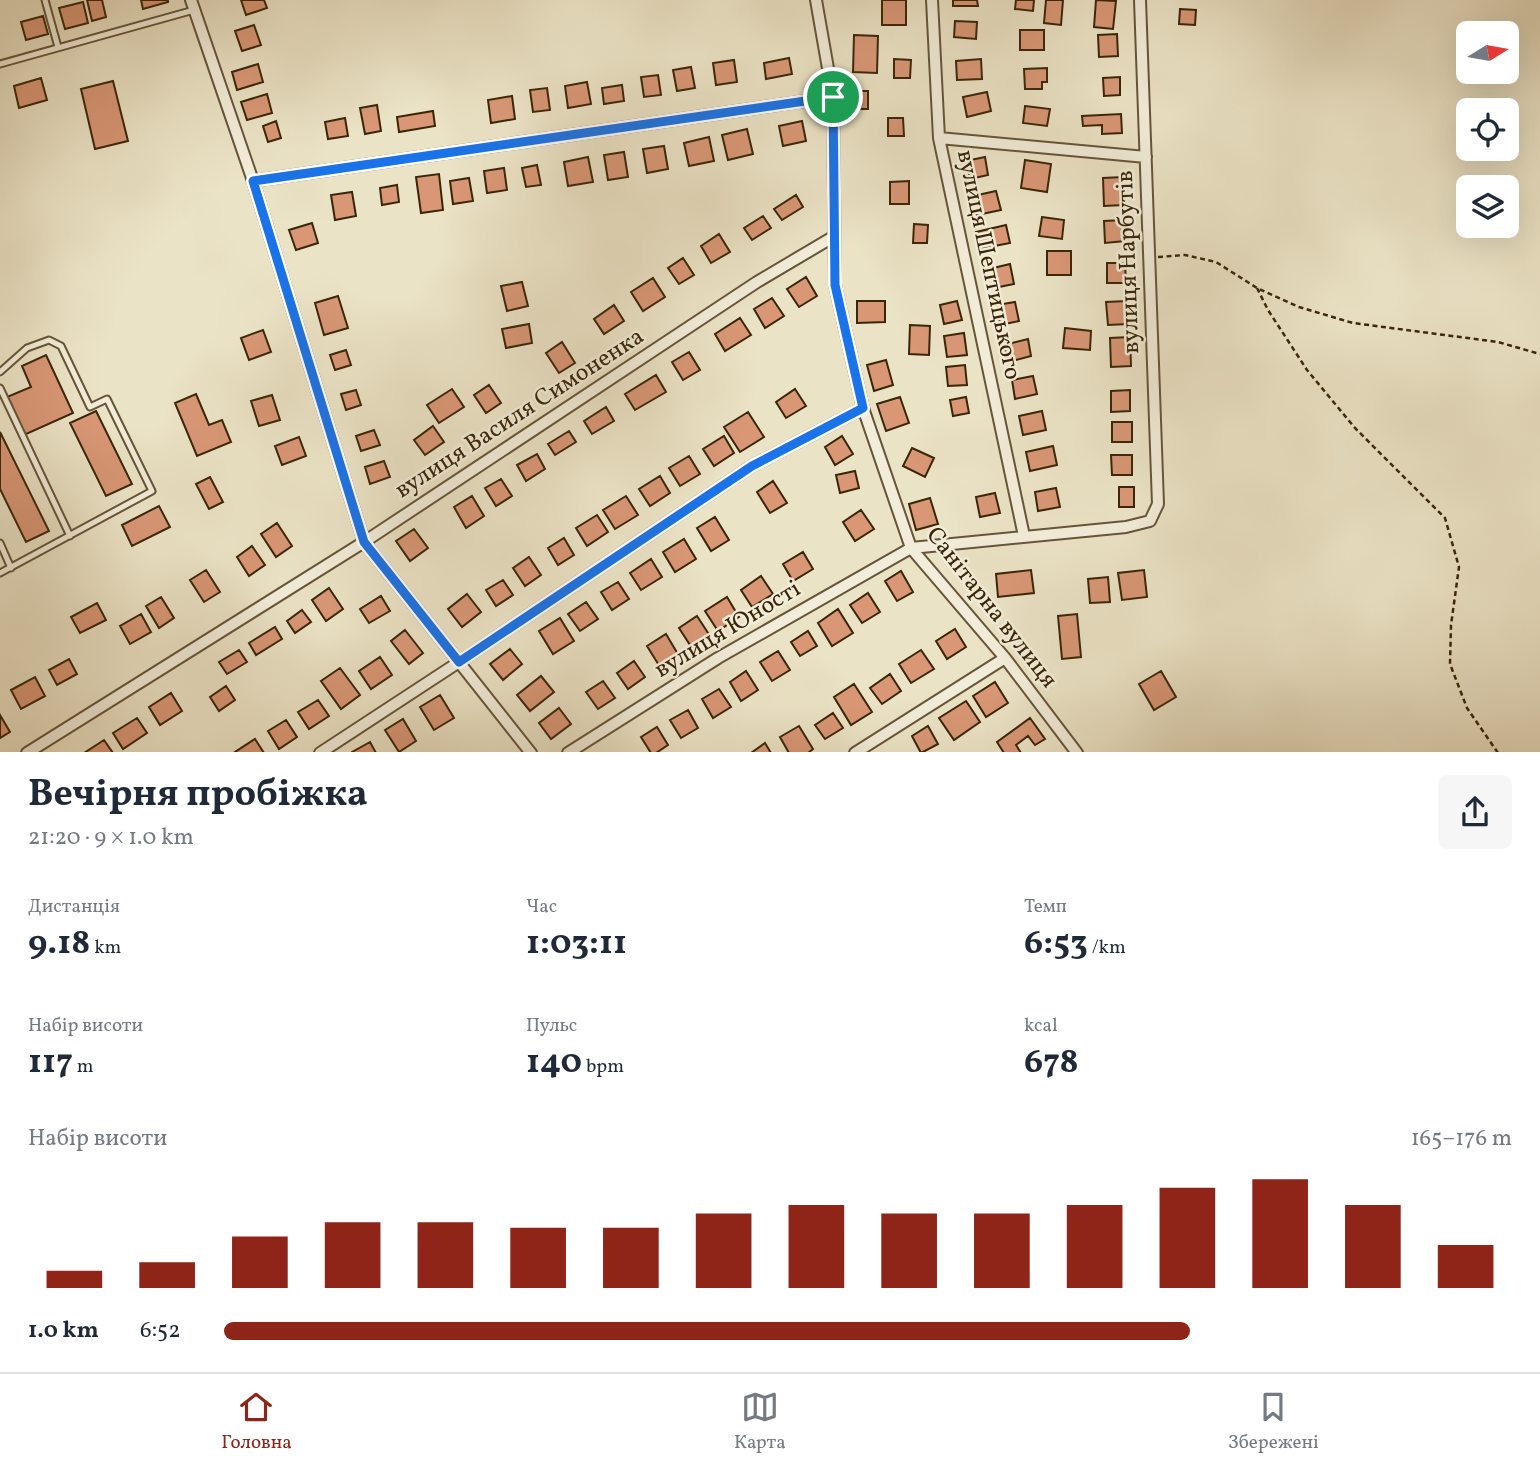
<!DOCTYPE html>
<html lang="uk">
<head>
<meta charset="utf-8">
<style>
  :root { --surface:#fff; --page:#f6f6f7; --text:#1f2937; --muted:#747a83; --line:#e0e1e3; --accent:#8f2418 }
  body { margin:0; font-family:Vollkorn,serif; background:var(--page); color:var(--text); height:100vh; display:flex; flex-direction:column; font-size:26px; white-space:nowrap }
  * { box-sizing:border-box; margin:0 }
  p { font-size:23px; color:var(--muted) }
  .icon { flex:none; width:38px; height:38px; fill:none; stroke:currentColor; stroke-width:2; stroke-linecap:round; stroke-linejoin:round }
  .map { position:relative; height:752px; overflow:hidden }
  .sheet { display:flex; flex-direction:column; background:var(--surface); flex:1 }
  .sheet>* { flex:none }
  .needle { width:46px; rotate:79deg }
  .tools { position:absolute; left:1456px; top:21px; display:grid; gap:14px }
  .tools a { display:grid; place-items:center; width:63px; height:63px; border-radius:10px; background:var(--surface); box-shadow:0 7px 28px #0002; font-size:35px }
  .pin { position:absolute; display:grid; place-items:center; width:60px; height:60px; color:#fff; margin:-30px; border:4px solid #fff; border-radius:50%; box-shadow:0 2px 7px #0007 }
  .round { display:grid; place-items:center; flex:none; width:74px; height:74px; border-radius:10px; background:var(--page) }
  .overview { display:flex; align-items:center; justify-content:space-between; height:119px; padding:0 28px }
  h1 { font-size:38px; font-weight:700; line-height:52px }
  .figures { display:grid; grid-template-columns:repeat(3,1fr); gap:10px; height:119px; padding:7px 28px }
  .figures div { display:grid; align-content:center }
  .figures b { font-size:35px; font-weight:700 }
  .figures small { font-size:19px; font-weight:400 }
  .figures p { font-size:19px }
  .chart { height:196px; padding:14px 28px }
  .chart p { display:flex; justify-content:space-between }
  .chart svg { width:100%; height:126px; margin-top:7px; stroke:var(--accent); stroke-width:6 }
  ul { padding:0 28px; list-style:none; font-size:23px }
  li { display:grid; grid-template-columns:112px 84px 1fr; align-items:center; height:52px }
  li i { height:18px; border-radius:9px; background:var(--accent) }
  .tabs { display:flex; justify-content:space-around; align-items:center; height:98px; border-top:2px solid var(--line); background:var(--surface); font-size:19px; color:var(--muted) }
  .tabs a { display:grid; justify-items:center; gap:4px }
  .tabs .current { color:var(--accent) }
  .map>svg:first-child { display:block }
  .building { fill:#d99776; stroke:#392607; stroke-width:2 }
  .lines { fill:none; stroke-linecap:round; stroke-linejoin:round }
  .service-casing { stroke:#665537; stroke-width:9 }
  .minor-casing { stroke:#665537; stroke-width:14 }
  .path { stroke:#392607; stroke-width:2.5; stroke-dasharray:5 3.5; stroke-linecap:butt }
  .service { stroke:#f2edda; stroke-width:5 }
  .minor { stroke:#f2edda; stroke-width:10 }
  .route-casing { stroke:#fff; stroke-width:14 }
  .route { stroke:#1a73e8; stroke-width:9 }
  .labels { text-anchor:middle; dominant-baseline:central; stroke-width:5; stroke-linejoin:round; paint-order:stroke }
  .street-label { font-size:24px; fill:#392607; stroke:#f2edda }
</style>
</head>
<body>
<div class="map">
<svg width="1540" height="753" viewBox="0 0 1540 753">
  <rect width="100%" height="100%" fill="#ebe3c6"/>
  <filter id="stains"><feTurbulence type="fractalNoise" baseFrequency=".00286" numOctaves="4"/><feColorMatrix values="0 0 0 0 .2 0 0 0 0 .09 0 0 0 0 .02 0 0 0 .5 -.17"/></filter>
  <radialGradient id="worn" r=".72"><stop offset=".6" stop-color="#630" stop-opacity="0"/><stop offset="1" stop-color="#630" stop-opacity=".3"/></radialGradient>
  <path class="building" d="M 87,0 L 102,0 L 106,17 L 92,21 Z
    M 141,0 L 168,0 L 168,2 L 143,9 Z
    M 241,0 L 264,0 L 267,8 L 246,15 Z
    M 882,0 L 906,0 L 906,25 L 882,25 Z
    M 953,0 L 977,0 L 978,6 L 953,6 Z
    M 1016,0 L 1034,0 L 1033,11 L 1015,9 Z
    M 1046,0 L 1063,0 L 1061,25 L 1044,23 Z
    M 1096,0 L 1116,1 L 1113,29 L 1094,27 Z
    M 83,2 L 88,23 L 65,29 L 59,8 Z
    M 1180,9 L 1196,10 L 1195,25 L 1179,24 Z
    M 43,16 L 48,34 L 26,40 L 21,22 Z
    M 955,21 L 977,22 L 976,39 L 954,37 Z
    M 254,25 L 261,45 L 242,51 L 235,31 Z
    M 1020,30 L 1044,30 L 1044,50 L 1020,50 Z
    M 1117,34 L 1118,56 L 1099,57 L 1098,35 Z
    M 854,35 L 878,36 L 877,73 L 853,72 Z
    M 789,58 L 792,74 L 766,79 L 764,63 Z
    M 894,59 L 911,60 L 910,78 L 894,78 Z
    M 981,59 L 982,79 L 957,80 L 956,61 Z
    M 734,60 L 737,82 L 716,85 L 713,63 Z
    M 258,64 L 263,82 L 237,90 L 232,72 Z
    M 691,67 L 695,88 L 677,91 L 673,70 Z
    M 1047,68 L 1047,82 L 1042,82 L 1042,89 L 1025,89 L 1024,69 Z
    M 658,75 L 661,95 L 644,97 L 641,77 Z
    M 1120,77 L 1120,95 L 1104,96 L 1103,78 Z
    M 41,78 L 47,100 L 19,108 L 14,86 Z
    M 113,81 L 128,141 L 95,149 L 81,89 Z
    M 587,82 L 591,104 L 568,108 L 565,86 Z
    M 622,85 L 624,101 L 604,104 L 602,88 Z
    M 547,88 L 550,110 L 533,112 L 530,90 Z
    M 847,91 L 868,91 L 868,109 L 847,109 Z
    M 987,92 L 991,111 L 967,117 L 963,97 Z
    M 267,94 L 272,113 L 247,120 L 241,102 Z
    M 512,96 L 515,119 L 491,123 L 488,100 Z
    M 377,105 L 381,131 L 365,134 L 360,108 Z
    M 1025,106 L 1050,109 L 1047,126 L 1023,123 Z
    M 433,111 L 435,126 L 399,132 L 397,117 Z
    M 1121,114 L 1122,133 L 1102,134 L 1102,125 L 1083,126 L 1082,116 Z
    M 345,118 L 348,136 L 328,139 L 325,122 Z
    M 888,118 L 903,118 L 904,136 L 888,136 Z
    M 276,121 L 281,138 L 268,142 L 263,126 Z
    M 802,121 L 806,141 L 783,146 L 779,126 Z
    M 747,129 L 753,154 L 728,160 L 722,135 Z
    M 709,137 L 714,161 L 689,166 L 684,143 Z
    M 664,146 L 668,169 L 647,173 L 643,149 Z
    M 624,152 L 628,177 L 608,180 L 604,155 Z
    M 588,157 L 593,182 L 568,186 L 564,162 Z
    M 985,157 L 988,175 L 970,179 L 966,161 Z
    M 1025,160 L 1051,164 L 1047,192 L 1021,188 Z
    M 537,165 L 541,185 L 526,187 L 522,168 Z
    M 504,168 L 507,190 L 487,193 L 484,171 Z
    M 439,174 L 443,210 L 421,213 L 416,177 Z
    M 1123,177 L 1124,205 L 1104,206 L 1103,178 Z
    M 469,178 L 473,201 L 453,204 L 450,181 Z
    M 909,181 L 909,204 L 890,204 L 890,182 Z
    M 397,185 L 399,202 L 382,205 L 380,188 Z
    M 996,191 L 1001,210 L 977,215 L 973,196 Z
    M 352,192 L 356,216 L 335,220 L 331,195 Z
    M 796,195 L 803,207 L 782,220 L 774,209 Z
    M 763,216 L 771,228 L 752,240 L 744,228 Z
    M 1042,217 L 1064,220 L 1062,239 L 1039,236 Z
    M 1124,220 L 1125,241 L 1105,243 L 1104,221 Z
    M 312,223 L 318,243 L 296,250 L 289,230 Z
    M 914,224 L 928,225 L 927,243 L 913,243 Z
    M 1006,225 L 1010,243 L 979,249 L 976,232 Z
    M 719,234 L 730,252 L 711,263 L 701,246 Z
    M 1047,251 L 1071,251 L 1071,275 L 1047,275 Z
    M 683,258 L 694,275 L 679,284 L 668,268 Z
    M 1107,263 L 1125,263 L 1126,283 L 1107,283 Z
    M 1010,264 L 1014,284 L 994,288 L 989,269 Z
    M 806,277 L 817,296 L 799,307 L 787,289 Z
    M 653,278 L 665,297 L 643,311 L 631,292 Z
    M 522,282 L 528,306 L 507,311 L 501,286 Z
    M 338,296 L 348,328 L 324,335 L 315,303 Z
    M 772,298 L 784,316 L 765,328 L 754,309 Z
    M 857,301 L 885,301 L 885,322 L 857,323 Z
    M 957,301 L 962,320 L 944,324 L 940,305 Z
    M 1127,301 L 1128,324 L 1108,325 L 1106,302 Z
    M 1015,302 L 1019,321 L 1000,325 L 997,305 Z
    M 614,305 L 624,321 L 604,334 L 594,319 Z
    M 740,318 L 751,335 L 725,351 L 715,334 Z
    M 529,324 L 532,343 L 506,348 L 502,329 Z
    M 910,325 L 930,326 L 929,355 L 909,354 Z
    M 1065,328 L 1091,331 L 1090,350 L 1063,348 Z
    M 263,330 L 271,352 L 249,360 L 241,338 Z
    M 964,333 L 967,355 L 947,357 L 944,336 Z
    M 1130,337 L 1131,366 L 1111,367 L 1110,338 Z
    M 1028,339 L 1031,356 L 1008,362 L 1004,345 Z
    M 562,342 L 575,363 L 559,373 L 546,353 Z
    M 346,350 L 351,365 L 335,370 L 330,355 Z
    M 689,352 L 700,370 L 683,380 L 672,362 Z
    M 46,355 L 73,413 L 24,435 L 7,397 L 31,387 L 22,366 Z
    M 886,360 L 893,385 L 874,391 L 867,365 Z
    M 965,365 L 967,385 L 948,386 L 946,367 Z
    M 656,375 L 666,392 L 635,410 L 625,394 Z
    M 1033,376 L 1037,394 L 1015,399 L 1012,380 Z
    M 489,385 L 501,403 L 486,413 L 474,395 Z
    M 452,389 L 464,407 L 439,423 L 427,405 Z
    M 795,389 L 806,406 L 786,418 L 776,402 Z
    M 356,390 L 361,405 L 346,410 L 341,394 Z
    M 1130,390 L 1130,411 L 1111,412 L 1111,391 Z
    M 196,394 L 209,425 L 222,420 L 231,442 L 197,456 L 175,403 Z
    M 272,395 L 280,420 L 259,426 L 251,401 Z
    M 900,397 L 909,423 L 886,431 L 877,404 Z
    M 966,397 L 969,413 L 953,416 L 950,400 Z
    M 606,407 L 614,421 L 592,434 L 584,421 Z
    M 96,411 L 132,484 L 106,496 L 70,423 Z
    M 1042,411 L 1046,430 L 1023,435 L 1019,416 Z
    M 748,412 L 764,437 L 740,452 L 724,427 Z
    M 1112,422 L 1132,422 L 1132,442 L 1112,442 Z
    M 433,426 L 444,442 L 425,455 L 414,440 Z
    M 374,430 L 380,445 L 361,451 L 356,436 Z
    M 569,431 L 576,442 L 555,455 L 548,444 Z
    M 0,432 L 49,531 L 26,542 L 0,489 Z
    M 724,436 L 734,453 L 714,466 L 703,449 Z
    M 842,436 L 853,454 L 835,465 L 825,447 Z
    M 299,437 L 306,456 L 282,465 L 275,446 Z
    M 1053,446 L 1057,465 L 1030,471 L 1026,452 Z
    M 912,448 L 934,458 L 925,477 L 903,466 Z
    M 537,454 L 545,469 L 526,481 L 517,465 Z
    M 1111,455 L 1132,455 L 1132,475 L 1112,475 Z
    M 689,456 L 700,474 L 680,486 L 669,468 Z
    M 384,461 L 390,477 L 370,484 L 365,467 Z
    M 855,471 L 859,488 L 840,493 L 836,475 Z
    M 660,476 L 670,493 L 650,506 L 639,489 Z
    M 210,477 L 223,502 L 209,509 L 196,484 Z
    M 501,479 L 512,496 L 496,506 L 485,488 Z
    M 773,481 L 787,503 L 770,513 L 757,492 Z
    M 1119,487 L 1134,487 L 1134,507 L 1119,507 Z
    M 1056,488 L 1060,507 L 1038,511 L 1035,492 Z
    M 995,493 L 1000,513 L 980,517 L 976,497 Z
    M 472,496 L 484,516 L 466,528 L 454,507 Z
    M 626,496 L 638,515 L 615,529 L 603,510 Z
    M 930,498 L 938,524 L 916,530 L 909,504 Z
    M 159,506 L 170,527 L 132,546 L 122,525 Z
    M 861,510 L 874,529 L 855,541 L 843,522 Z
    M 597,515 L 608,532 L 587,546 L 576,528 Z
    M 715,517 L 729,540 L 711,551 L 697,528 Z
    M 277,523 L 292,546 L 276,557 L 261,534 Z
    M 414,529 L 428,548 L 410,561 L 396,541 Z
    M 564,538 L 574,555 L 558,565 L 548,548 Z
    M 684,539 L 696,559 L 675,572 L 663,552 Z
    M 252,546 L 265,565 L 249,576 L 237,557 Z
    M 803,552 L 813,569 L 793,581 L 783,564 Z
    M 529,557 L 541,575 L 525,586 L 513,568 Z
    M 651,559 L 662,577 L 641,590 L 630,573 Z
    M 206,570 L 220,592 L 204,602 L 190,580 Z
    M 1031,570 L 1034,593 L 998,597 L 996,574 Z
    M 1144,570 L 1147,597 L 1122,600 L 1118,573 Z
    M 901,571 L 913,592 L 897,601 L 885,581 Z
    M 761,576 L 773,594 L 752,607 L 741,590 Z
    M 1108,577 L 1110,602 L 1090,603 L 1088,579 Z
    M 503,580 L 513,595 L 496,606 L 486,590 Z
    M 618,582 L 629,599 L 612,610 L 601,592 Z
    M 329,588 L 343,609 L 326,621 L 312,600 Z
    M 868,593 L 880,612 L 862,623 L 850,605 Z
    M 467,594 L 481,612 L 462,627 L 448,609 Z
    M 381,596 L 390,611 L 369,623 L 360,609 Z
    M 161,597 L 174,618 L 159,628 L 146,606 Z
    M 727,597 L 739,617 L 718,631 L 705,611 Z
    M 586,602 L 598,619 L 580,631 L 568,614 Z
    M 97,603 L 106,620 L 80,633 L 71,617 Z
    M 838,609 L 853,633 L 832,646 L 818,623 Z
    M 302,610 L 311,622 L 295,633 L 287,621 Z
    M 141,614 L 151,632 L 130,644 L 120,626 Z
    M 1077,614 L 1081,657 L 1062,659 L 1058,616 Z
    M 697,616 L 710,636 L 692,648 L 679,628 Z
    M 560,618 L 574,641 L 553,654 L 539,631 Z
    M 275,627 L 282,639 L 256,655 L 249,643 Z
    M 955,629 L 966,647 L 947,659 L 936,641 Z
    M 405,630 L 423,653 L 409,664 L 391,641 Z
    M 808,631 L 817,646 L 800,656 L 791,642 Z
    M 666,634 L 679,656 L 660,667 L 647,646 Z
    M 510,649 L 522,664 L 503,680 L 490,664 Z
    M 239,650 L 247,662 L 227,674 L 219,662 Z
    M 921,650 L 934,669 L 911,683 L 899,664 Z
    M 778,651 L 790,670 L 772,681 L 760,662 Z
    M 380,657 L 392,675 L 371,689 L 359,671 Z
    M 69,659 L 77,674 L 57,685 L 49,670 Z
    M 634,661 L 645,677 L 628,689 L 617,673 Z
    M 340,668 L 360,695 L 341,709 L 321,681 Z
    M 746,671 L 758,690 L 741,701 L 730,682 Z
    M 1161,671 L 1176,697 L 1154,710 L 1139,684 Z
    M 890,674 L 901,691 L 882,704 L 870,688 Z
    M 541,676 L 554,692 L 530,711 L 517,695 Z
    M 35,677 L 45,696 L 21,709 L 11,690 Z
    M 603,681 L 615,698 L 598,709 L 586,692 Z
    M 995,682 L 1008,703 L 986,717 L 973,696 Z
    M 854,684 L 872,712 L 851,725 L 834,697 Z
    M 226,686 L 235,700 L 219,711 L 210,697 Z
    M 719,689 L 731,707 L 713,718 L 702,699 Z
    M 171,693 L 182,711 L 160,725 L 149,707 Z
    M 440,695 L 454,718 L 434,730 L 420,707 Z
    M 318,700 L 329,716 L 309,729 L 298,712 Z
    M 966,701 L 980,722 L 954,740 L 939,718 Z
    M 559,708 L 571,724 L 551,739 L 539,723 Z
    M 688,710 L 698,728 L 681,738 L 670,720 Z
    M 833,713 L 843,728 L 825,739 L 815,725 Z
    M 0,715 L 10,732 L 0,738 Z
    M 137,718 L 147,733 L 123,749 L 113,733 Z
    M 1030,718 L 1045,739 L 1035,745 L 1028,736 L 1016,745 L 1021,753 L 1004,753 L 997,742 Z
    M 403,719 L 416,741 L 399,752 L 385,730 Z
    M 286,720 L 297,737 L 279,749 L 268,731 Z
    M 799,726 L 813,749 L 808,753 L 789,753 L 780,737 Z
    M 928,726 L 938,744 L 921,753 L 912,736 Z
    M 657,727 L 668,745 L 656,753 L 651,753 L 641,737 Z
    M 255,739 L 264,753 L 236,753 L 235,752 Z
    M 104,740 L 113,753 L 84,753 Z
    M 370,742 L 376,753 L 352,753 L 352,752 Z
    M 765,743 L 771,753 L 751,753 Z"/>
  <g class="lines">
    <defs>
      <path id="service" d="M 45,0 L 58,47
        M 0,64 L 194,10
        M 0,372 L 27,348 L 49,340 L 61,346 L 90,407 L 107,399 L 152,491 L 0,573
        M 0,388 L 70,536
        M 0,543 L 11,568"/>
      <path id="minor" d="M 191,0 L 253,181 L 364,542 L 531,753
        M 816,0 L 833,97 L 835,285 L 863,408 L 911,548 L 1005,658 L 1077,753
        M 932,0 L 939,138 L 1024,536
        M 939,138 L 1146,157
        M 253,181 L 833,97
        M 27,753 L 364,542 L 757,282 L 833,237
        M 320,753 L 459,662 L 752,466 L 863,408
        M 568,753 L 718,658 L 911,548 L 1126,527 L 1150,521 L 1158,504 L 1140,0
        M 855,753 L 1005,658"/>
    </defs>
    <use href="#service" class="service-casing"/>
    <use href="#minor" class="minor-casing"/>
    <path class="path" d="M 1158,257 L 1185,255 L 1216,262 L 1257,288 L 1299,307 L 1353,323 L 1498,342 L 1540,354
      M 1257,288 L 1268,310 L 1307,370 L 1355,428 L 1445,518 L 1459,567 L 1451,625 L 1450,664 L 1467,708 L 1498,753"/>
    <use href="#service" class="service"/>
    <use href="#minor" class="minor"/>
  </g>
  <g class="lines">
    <defs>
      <path id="route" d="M 833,97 L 835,285 L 863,408 L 752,466 L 459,662 L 364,542 L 253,181 Z"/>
    </defs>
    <use href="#route" class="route-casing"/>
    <use href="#route" class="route"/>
  </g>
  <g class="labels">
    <g class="street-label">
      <text transform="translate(1129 262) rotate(-92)">вулиця Нарбутів</text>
      <text transform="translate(988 265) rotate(78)">вулиця Шептицького</text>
      <text transform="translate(520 414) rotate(-33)">вулиця Василя Симоненка</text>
      <text transform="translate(991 608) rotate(52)">Санітарна вулиця</text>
      <text transform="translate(728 630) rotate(-31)">вулиця Юності</text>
    </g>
  </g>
  <rect width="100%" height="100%" filter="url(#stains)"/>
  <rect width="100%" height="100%" fill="url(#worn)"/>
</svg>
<div class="tools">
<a><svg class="needle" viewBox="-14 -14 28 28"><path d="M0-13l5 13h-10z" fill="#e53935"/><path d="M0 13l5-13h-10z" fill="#747a83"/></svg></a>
<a><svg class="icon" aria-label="locate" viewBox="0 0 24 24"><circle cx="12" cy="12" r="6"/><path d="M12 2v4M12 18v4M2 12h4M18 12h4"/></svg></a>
<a><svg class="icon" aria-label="layers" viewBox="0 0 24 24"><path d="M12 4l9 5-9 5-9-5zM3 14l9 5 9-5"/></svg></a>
</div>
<div class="pin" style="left:833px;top:97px;background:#1e9e55"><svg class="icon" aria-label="arrive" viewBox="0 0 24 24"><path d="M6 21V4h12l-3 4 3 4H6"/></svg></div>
</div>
<section class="sheet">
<div class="overview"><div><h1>Вечірня пробіжка</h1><p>21:20 · 9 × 1.0 km</p></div><a class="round"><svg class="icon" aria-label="share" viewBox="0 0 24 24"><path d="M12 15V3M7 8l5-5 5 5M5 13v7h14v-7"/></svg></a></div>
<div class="figures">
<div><p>Дистанція</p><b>9.18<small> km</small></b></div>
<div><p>Час</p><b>1:03:11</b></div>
<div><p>Темп</p><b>6:53<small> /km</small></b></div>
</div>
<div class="figures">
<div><p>Набір висоти</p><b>117<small> m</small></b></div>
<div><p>Пульс</p><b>140<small> bpm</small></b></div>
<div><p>kcal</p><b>678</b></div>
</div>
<div class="chart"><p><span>Набір висоти</span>165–176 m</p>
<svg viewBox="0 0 160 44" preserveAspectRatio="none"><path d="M5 44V38M15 44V35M25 44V26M35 44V21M45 44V21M55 44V23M65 44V23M75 44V18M85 44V15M95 44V18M105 44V18M115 44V15M125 44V9M135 44V6M145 44V15M155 44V29"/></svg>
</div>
<ul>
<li><b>1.0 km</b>6:52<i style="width:75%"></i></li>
</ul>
</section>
<nav class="tabs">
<a class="current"><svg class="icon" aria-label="home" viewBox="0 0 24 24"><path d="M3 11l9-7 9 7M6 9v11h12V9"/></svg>Головна</a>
<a><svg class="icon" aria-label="map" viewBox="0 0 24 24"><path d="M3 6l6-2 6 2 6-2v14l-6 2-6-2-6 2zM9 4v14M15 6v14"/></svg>Карта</a>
<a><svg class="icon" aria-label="saved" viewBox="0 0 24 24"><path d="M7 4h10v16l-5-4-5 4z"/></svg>Збережені</a>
</nav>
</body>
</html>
